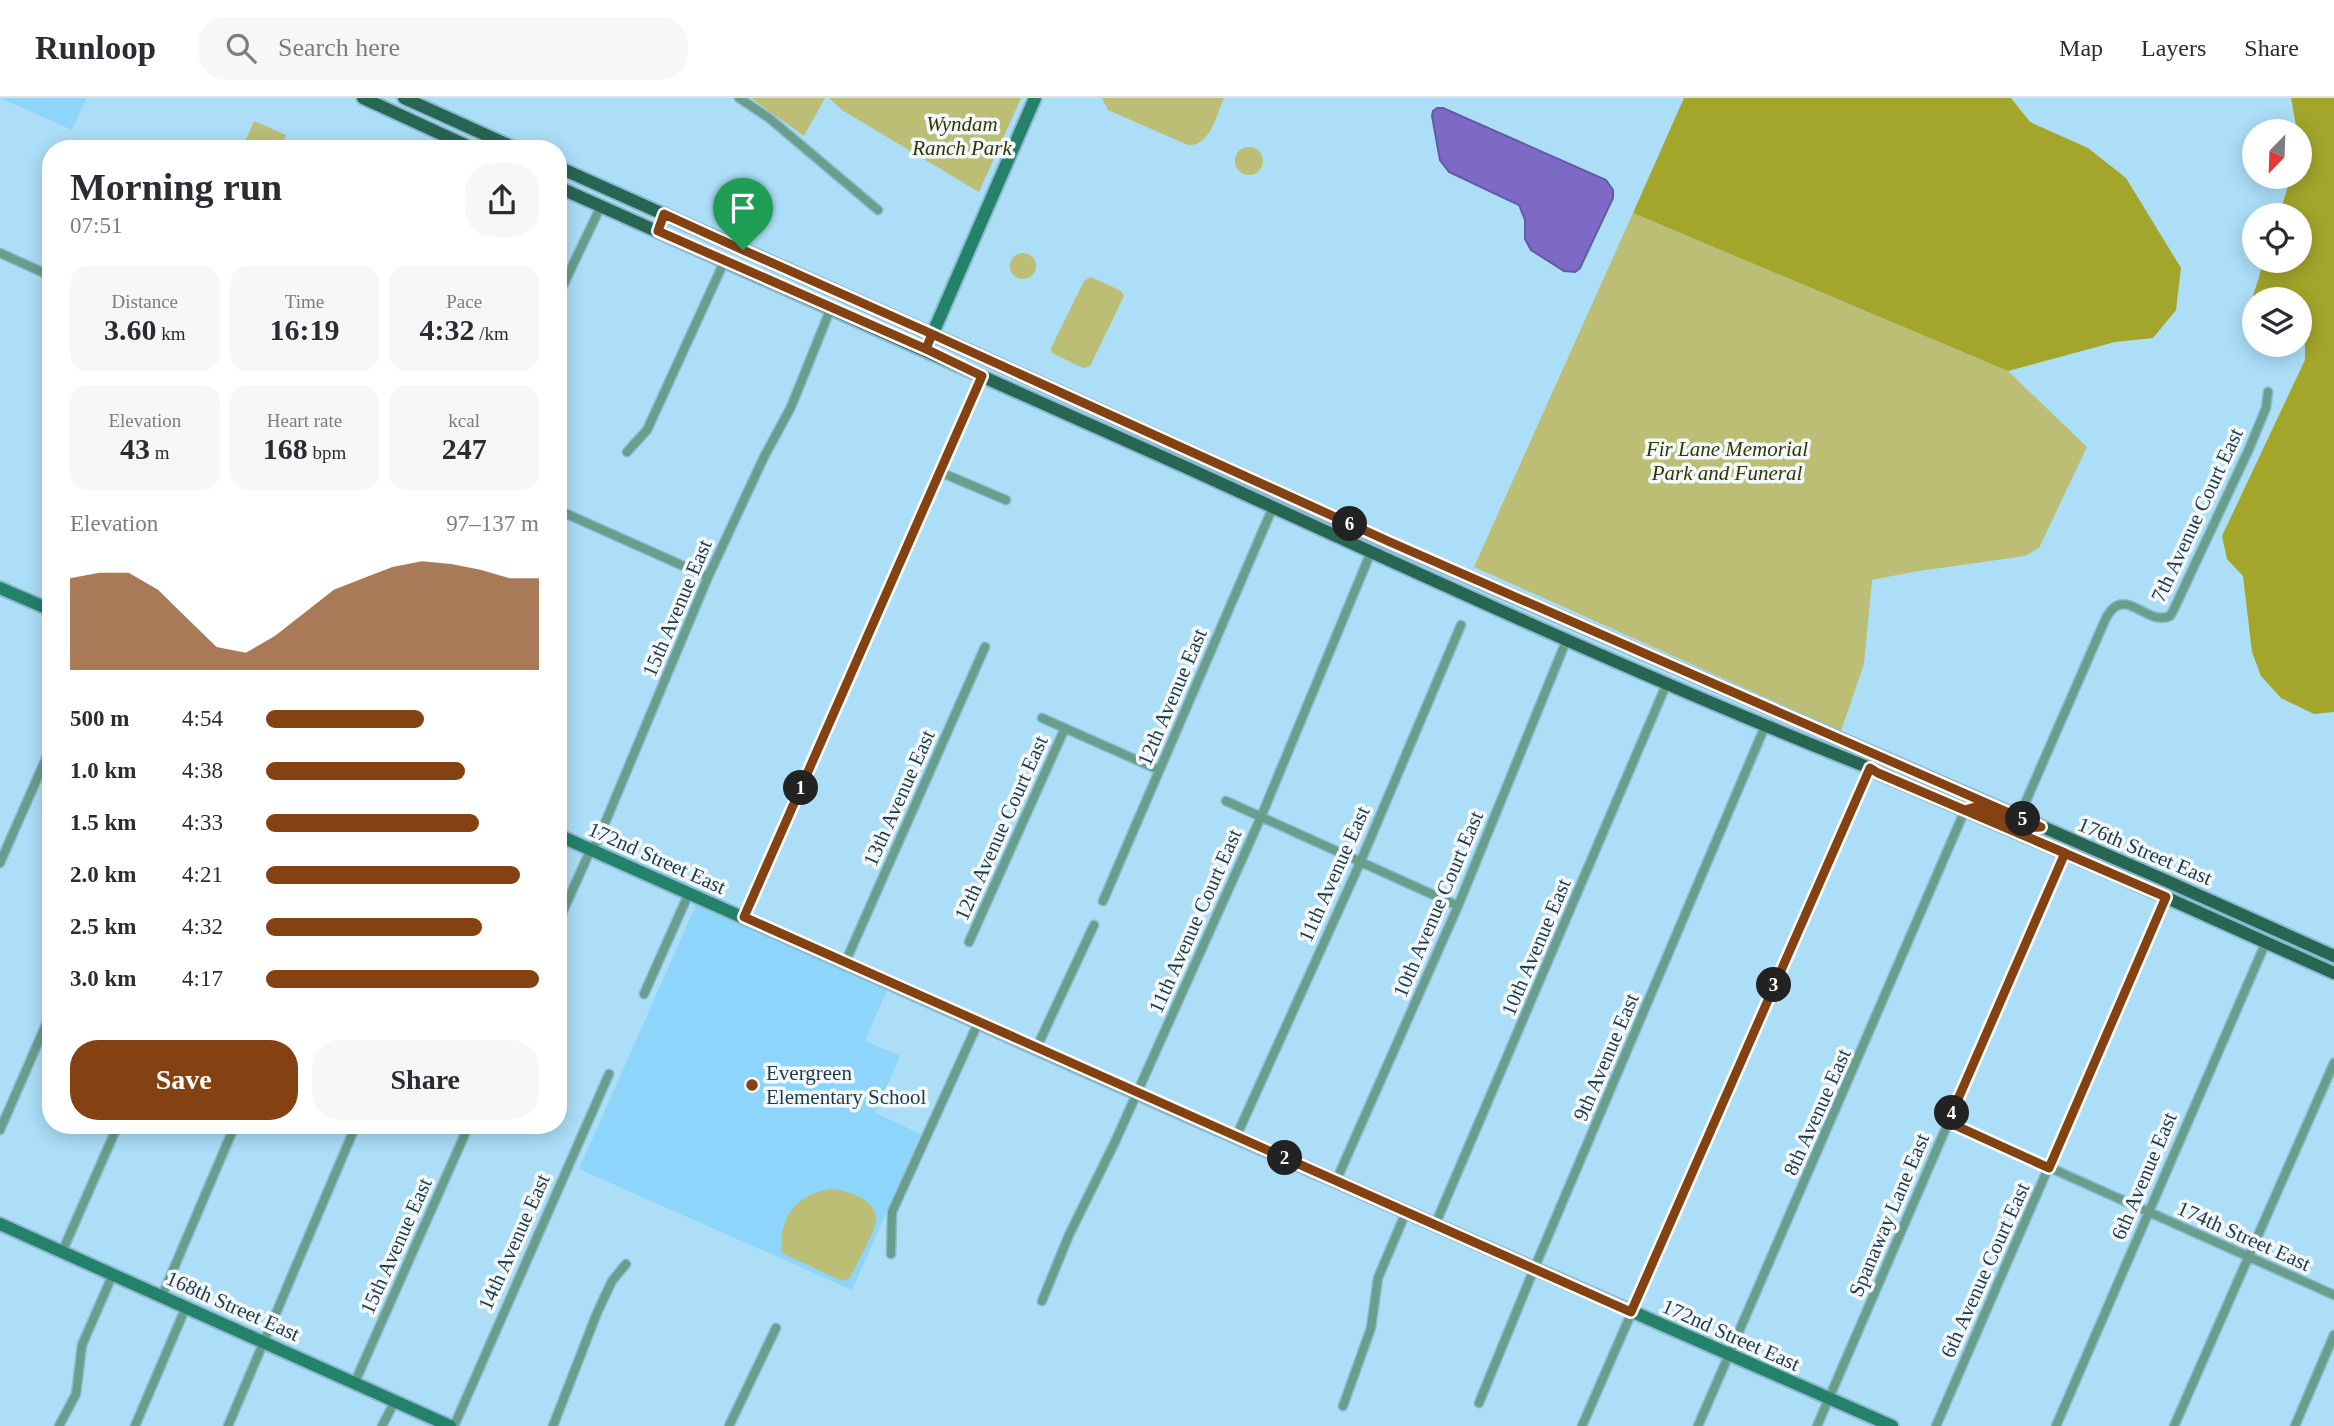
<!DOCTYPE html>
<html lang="en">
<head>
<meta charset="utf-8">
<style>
  :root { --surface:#fff; --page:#f7f7f7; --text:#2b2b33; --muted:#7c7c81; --line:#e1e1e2; --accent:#844212 }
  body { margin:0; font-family:Georgia,serif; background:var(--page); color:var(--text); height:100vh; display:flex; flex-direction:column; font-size:26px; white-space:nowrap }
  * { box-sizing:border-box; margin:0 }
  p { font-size:23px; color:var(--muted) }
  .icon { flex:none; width:38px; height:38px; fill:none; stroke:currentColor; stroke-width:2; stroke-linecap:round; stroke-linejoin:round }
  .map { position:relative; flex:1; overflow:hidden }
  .side { position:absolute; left:42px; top:42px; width:525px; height:994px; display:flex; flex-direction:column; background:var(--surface); border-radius:28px; box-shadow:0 4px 18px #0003 }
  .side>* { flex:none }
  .needle { width:46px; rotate:203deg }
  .controls { position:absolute; left:2242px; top:21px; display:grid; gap:14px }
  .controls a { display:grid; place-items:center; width:70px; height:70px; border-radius:50%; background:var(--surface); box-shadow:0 4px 18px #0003; font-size:35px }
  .pin { position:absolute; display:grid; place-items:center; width:60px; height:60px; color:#fff; margin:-72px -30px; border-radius:50% 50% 50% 0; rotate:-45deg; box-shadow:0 0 7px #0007 }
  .pin .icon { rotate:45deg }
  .km { position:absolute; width:35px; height:35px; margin:-18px; border-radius:50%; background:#222; color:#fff; font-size:19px; line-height:35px; text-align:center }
  .round { display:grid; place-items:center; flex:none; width:74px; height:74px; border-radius:28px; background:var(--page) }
  .headline { display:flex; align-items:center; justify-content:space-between; height:119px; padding:0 28px }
  h1 { font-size:38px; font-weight:700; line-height:52px }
  .stats { display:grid; grid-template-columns:repeat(3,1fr); gap:10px; height:119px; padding:7px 28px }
  .stats div { display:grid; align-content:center; border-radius:18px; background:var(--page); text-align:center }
  .stats b { font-size:30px; font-weight:700 }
  .stats small { font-size:19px; font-weight:400 }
  .stats p { font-size:19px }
  .chart { height:196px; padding:14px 28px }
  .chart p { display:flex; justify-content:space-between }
  .chart svg { width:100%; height:126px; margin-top:7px; fill:var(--accent); opacity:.7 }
  .button { display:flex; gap:14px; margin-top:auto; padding:14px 28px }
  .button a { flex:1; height:80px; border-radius:28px; background:var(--accent); color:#fff; font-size:28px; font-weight:700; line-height:80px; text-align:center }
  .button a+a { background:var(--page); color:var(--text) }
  ul { padding:0 28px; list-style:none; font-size:23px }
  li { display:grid; grid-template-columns:112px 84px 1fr; align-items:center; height:52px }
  li i { height:18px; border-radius:9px; background:var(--accent) }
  header { display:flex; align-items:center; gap:42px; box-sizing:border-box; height:98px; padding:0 35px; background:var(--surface); border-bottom:2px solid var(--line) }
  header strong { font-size:33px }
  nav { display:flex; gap:38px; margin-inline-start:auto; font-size:24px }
  .search { width:490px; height:63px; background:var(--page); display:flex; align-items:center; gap:18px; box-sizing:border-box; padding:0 24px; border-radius:28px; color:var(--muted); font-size:26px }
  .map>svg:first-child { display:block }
  .built { fill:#8dd5fa }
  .green { fill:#bbbe74 }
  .forest { fill:#a3a62a }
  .water { fill:#7d6ac7; stroke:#615ba0; stroke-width:2 }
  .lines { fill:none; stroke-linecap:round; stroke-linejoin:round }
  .street-casing { stroke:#8dbad1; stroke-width:11 }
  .secondary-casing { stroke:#8dbad1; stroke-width:16 }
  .primary-casing { stroke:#8dbad1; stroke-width:16 }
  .street { stroke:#699e8c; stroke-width:8 }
  .secondary { stroke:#238269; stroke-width:12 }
  .primary { stroke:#276653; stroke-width:12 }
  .route-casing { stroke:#fff; stroke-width:14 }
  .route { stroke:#844212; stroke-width:9 }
  .poi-dot { fill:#844212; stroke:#f2f8fb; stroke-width:2.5 }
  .labels { text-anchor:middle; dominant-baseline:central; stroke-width:7; stroke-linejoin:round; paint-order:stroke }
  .park-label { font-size:21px; font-style:italic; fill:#353603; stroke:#f2f8fb }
  .street-label { font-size:21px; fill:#1f3945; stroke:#f2f8fb }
  .poi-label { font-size:21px; fill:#1f3945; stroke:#f2f8fb; text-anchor:start }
</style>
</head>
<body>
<header>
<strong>Runloop</strong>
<div class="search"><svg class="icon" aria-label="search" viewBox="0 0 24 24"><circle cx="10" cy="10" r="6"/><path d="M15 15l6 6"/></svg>Search here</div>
<nav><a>Map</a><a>Layers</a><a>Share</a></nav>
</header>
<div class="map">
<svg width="2334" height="1328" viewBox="0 0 2334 1328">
  <rect width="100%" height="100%" fill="#acdef8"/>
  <path class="built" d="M 0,0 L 86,0 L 72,32 Z
    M 696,807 L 887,892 L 865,943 L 900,958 L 875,1015 L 921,1036 L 852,1192 L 579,1071 Z"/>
  <path class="green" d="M 751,0 L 825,0 L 804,38 Z
    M 829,0 L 1021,0 L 979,94 L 842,12 Z
    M 1102,0 L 1224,0 C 1216,17 1211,48 1188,47 L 1108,12 Z
    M 254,23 L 286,37 L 281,51 L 242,51 Z
    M1235 63a14 14 0 1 1 28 0a14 14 0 1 1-28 0Z
    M 1633,115 L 2008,273 L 2087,349 L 2039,450 L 2025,458 L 1912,474 L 1872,482 L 1864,566 L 1841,633 L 1474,469 Z
    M1010 168a13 13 0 1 1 26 0a13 13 0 1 1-26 0Z
    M 1091,179 L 1121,193 L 1124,198 L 1090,268 L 1083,270 L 1052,255 L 1051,250 L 1084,183 Z
    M 831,1091 C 847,1092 880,1103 876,1124 C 872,1139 857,1165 850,1180 L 842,1183 L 782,1155 C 778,1120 796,1096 831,1091 Z"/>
  <path class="forest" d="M 1684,0 L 2011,0 L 2030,24 L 2088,50 L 2126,80 L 2181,170 L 2176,212 L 2153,240 L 2115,244 L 2008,273 L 1633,115 Z
    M 2291,0 L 2334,0 L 2334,614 L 2314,616 L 2281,600 L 2261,578 L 2252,554 L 2243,478 L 2227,461 L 2222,438 L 2305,262 L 2305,247 L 2300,242 L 2300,201 L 2254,201 L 2253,198 L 2264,163 L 2300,163 L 2300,117 L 2279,117 L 2291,79 L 2300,79 L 2300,33 L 2297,33 Z"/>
  <path class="water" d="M 1437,10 L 1443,10 L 1606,82 L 1613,92 L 1613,100 L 1580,170 L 1575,174 L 1564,173 L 1531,152 L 1525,141 L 1525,122 L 1519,107 L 1449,74 L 1440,62 L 1432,18 L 1433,13 Z"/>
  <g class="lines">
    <defs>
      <path id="street" d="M 739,0 L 769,20 L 878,112
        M 0,155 L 51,178
        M 558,198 L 601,108
        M 627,354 L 647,332 L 725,162
        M 940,374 L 1006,402
        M 558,412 L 708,479
        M 1042,620 L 1159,672
        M 1226,703 L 1458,808
        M 2019,719 L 2106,520 C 2125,485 2146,529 2170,518 L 2173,513 L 2249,351 L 2266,310 L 2268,294
        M 0,765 L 51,649
        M 1103,803 L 1273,409
        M 744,819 L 982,278
        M 558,824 L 591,751 L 597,744 L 708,479 L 764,359 L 791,309 L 831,210
        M 969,844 L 1065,630
        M 845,865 L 985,549
        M 644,896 L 689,795
        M 1036,951 L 1094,827
        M 1948,1024 L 2334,1197
        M 0,1032 L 51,915
        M 1236,1039 L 1360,765 L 1461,527
        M 1336,1083 L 1458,808 L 1567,541
        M 1435,1127 L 1667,585
        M 62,1154 L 118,1027
        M 891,1156 L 892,1114 L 978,925
        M 162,1198 L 235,1027
        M 1042,1203 L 1069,1137 L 1115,1044 L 1261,719 L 1371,454
        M 355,1284 L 469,1027
        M 1479,1305 L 1534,1171 L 1766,626
        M 1343,1308 L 1371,1230 L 1378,1180 L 1406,1114
        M 59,1328 L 76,1296 L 82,1247 L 113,1176
        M 135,1328 L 186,1209
        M 228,1328 L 356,1027
        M 382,1328 L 395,1303
        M 454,1328 L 609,976
        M 553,1328 L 597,1215 L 612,1183 L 626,1166
        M 729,1328 L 776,1230
        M 1582,1328 L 1870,670
        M 1698,1328 L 1965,712
        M 1817,1328 L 2065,755
        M 1936,1328 L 2166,799
        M 2056,1328 L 2266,844
        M 2174,1328 L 2334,965
        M 2295,1328 L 2334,1237"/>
      <path id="secondary" d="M 926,251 L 1035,0
        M 0,490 L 51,512
        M 558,737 L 1136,995 L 1892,1328
        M 0,1126 L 450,1328"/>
      <path id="primary" d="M 363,0 L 474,51
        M 404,0 L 517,51
        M 558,69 L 945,242 L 1390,445 L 2160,780 L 2334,858
        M 558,89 C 766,183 976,274 1183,368 C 1411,472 1638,578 1870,670 L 1878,675 L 2114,776 L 2334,875"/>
    </defs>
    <use href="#street" class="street-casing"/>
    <use href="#secondary" class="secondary-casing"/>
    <use href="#primary" class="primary-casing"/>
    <use href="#street" class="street"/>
    <use href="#secondary" class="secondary"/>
    <use href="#primary" class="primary"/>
  </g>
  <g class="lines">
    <defs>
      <path id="route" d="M 743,152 L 932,236 L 926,251 L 982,278 L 744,819 L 1631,1214 L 1870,670 L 1878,675 L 2065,755 L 1948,1024 L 2049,1070 L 2166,799 L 1965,712 L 1975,709 L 2023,730 L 2041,729 L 1390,444 L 945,242 L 932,236 L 926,251 L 658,133 L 664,116 L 743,152"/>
    </defs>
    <use href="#route" class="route-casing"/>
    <use href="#route" class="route"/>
  </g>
  <circle class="poi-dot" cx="752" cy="987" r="7"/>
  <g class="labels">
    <g class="park-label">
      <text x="962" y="26">Wyndam<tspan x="962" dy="24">Ranch Park</tspan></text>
      <text x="1727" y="351">Fir Lane Memorial<tspan x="1727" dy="24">Park and Funeral</tspan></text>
    </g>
    <g class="street-label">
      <text transform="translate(2197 417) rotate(-65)">7th Avenue Court East</text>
      <text transform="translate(677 510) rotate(-67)">15th Avenue East</text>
      <text transform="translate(1172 599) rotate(-67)">12th Avenue East</text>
      <text transform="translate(899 700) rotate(-66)">13th Avenue East</text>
      <text transform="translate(1001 730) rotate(-66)">12th Avenue Court East</text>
      <text transform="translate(2145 753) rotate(23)">176th Street East</text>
      <text transform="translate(657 760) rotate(24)">172nd Street East</text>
      <text transform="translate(1334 776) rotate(-66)">11th Avenue East</text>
      <text transform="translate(1438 806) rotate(-67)">10th Avenue Court East</text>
      <text transform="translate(1195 823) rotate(-66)">11th Avenue Court East</text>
      <text transform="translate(1536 849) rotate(-67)">10th Avenue East</text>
      <text transform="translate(1606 959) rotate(-67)">9th Avenue East</text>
      <text transform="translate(1817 1014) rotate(-66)">8th Avenue East</text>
      <text transform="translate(2144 1078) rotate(-67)">6th Avenue East</text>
      <text transform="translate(1889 1117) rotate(-67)">Spanaway Lane East</text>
      <text transform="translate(2244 1138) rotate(24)">174th Street East</text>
      <text transform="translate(514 1144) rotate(-66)">14th Avenue East</text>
      <text transform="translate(396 1148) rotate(-66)">15th Avenue East</text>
      <text transform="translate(1985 1172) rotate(-66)">6th Avenue Court East</text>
      <text transform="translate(233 1208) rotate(24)">168th Street East</text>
      <text transform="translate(1731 1237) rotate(24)">172nd Street East</text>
    </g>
    <g class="poi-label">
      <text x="766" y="975">Evergreen<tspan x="766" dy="24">Elementary School</tspan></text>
    </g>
  </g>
</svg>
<div class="controls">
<a><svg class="needle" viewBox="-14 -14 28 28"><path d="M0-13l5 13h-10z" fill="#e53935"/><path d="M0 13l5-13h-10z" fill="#7c7c81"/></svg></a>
<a><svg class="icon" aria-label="locate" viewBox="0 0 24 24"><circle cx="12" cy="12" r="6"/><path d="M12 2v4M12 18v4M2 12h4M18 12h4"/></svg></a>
<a><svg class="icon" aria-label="layers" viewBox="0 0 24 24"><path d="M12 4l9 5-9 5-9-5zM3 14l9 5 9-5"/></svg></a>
</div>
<div class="pin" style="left:743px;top:152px;background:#1e9e55"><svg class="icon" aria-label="arrive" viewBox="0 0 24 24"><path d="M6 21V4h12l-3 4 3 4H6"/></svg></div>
<b class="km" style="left:801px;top:690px">1</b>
<b class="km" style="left:1285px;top:1060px">2</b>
<b class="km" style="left:1774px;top:887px">3</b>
<b class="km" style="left:1952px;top:1015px">4</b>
<b class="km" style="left:2023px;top:721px">5</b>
<b class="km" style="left:1350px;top:426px">6</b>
<section class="side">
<div class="headline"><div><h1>Morning run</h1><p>07:51</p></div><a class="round"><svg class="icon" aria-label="share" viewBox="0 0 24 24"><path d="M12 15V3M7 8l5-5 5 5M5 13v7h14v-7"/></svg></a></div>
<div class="stats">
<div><p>Distance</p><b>3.60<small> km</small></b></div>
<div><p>Time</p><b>16:19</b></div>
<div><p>Pace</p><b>4:32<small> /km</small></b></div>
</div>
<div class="stats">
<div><p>Elevation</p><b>43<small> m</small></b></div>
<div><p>Heart rate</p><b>168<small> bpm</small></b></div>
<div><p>kcal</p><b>247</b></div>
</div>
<div class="chart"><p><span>Elevation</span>97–137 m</p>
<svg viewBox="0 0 160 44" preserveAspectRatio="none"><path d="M0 44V12L10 10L20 10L30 16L40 26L50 36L60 38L70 32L80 24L90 16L100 12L110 8L120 6L130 7L140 9L150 12L160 12V44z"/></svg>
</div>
<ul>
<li><b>500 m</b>4:54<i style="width:58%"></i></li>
<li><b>1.0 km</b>4:38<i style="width:73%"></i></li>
<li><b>1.5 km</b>4:33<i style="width:78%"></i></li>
<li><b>2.0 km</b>4:21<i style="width:93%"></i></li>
<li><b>2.5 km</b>4:32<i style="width:79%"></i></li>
<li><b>3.0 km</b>4:17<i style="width:100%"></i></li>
</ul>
<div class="button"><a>Save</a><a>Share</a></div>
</section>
</div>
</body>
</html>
